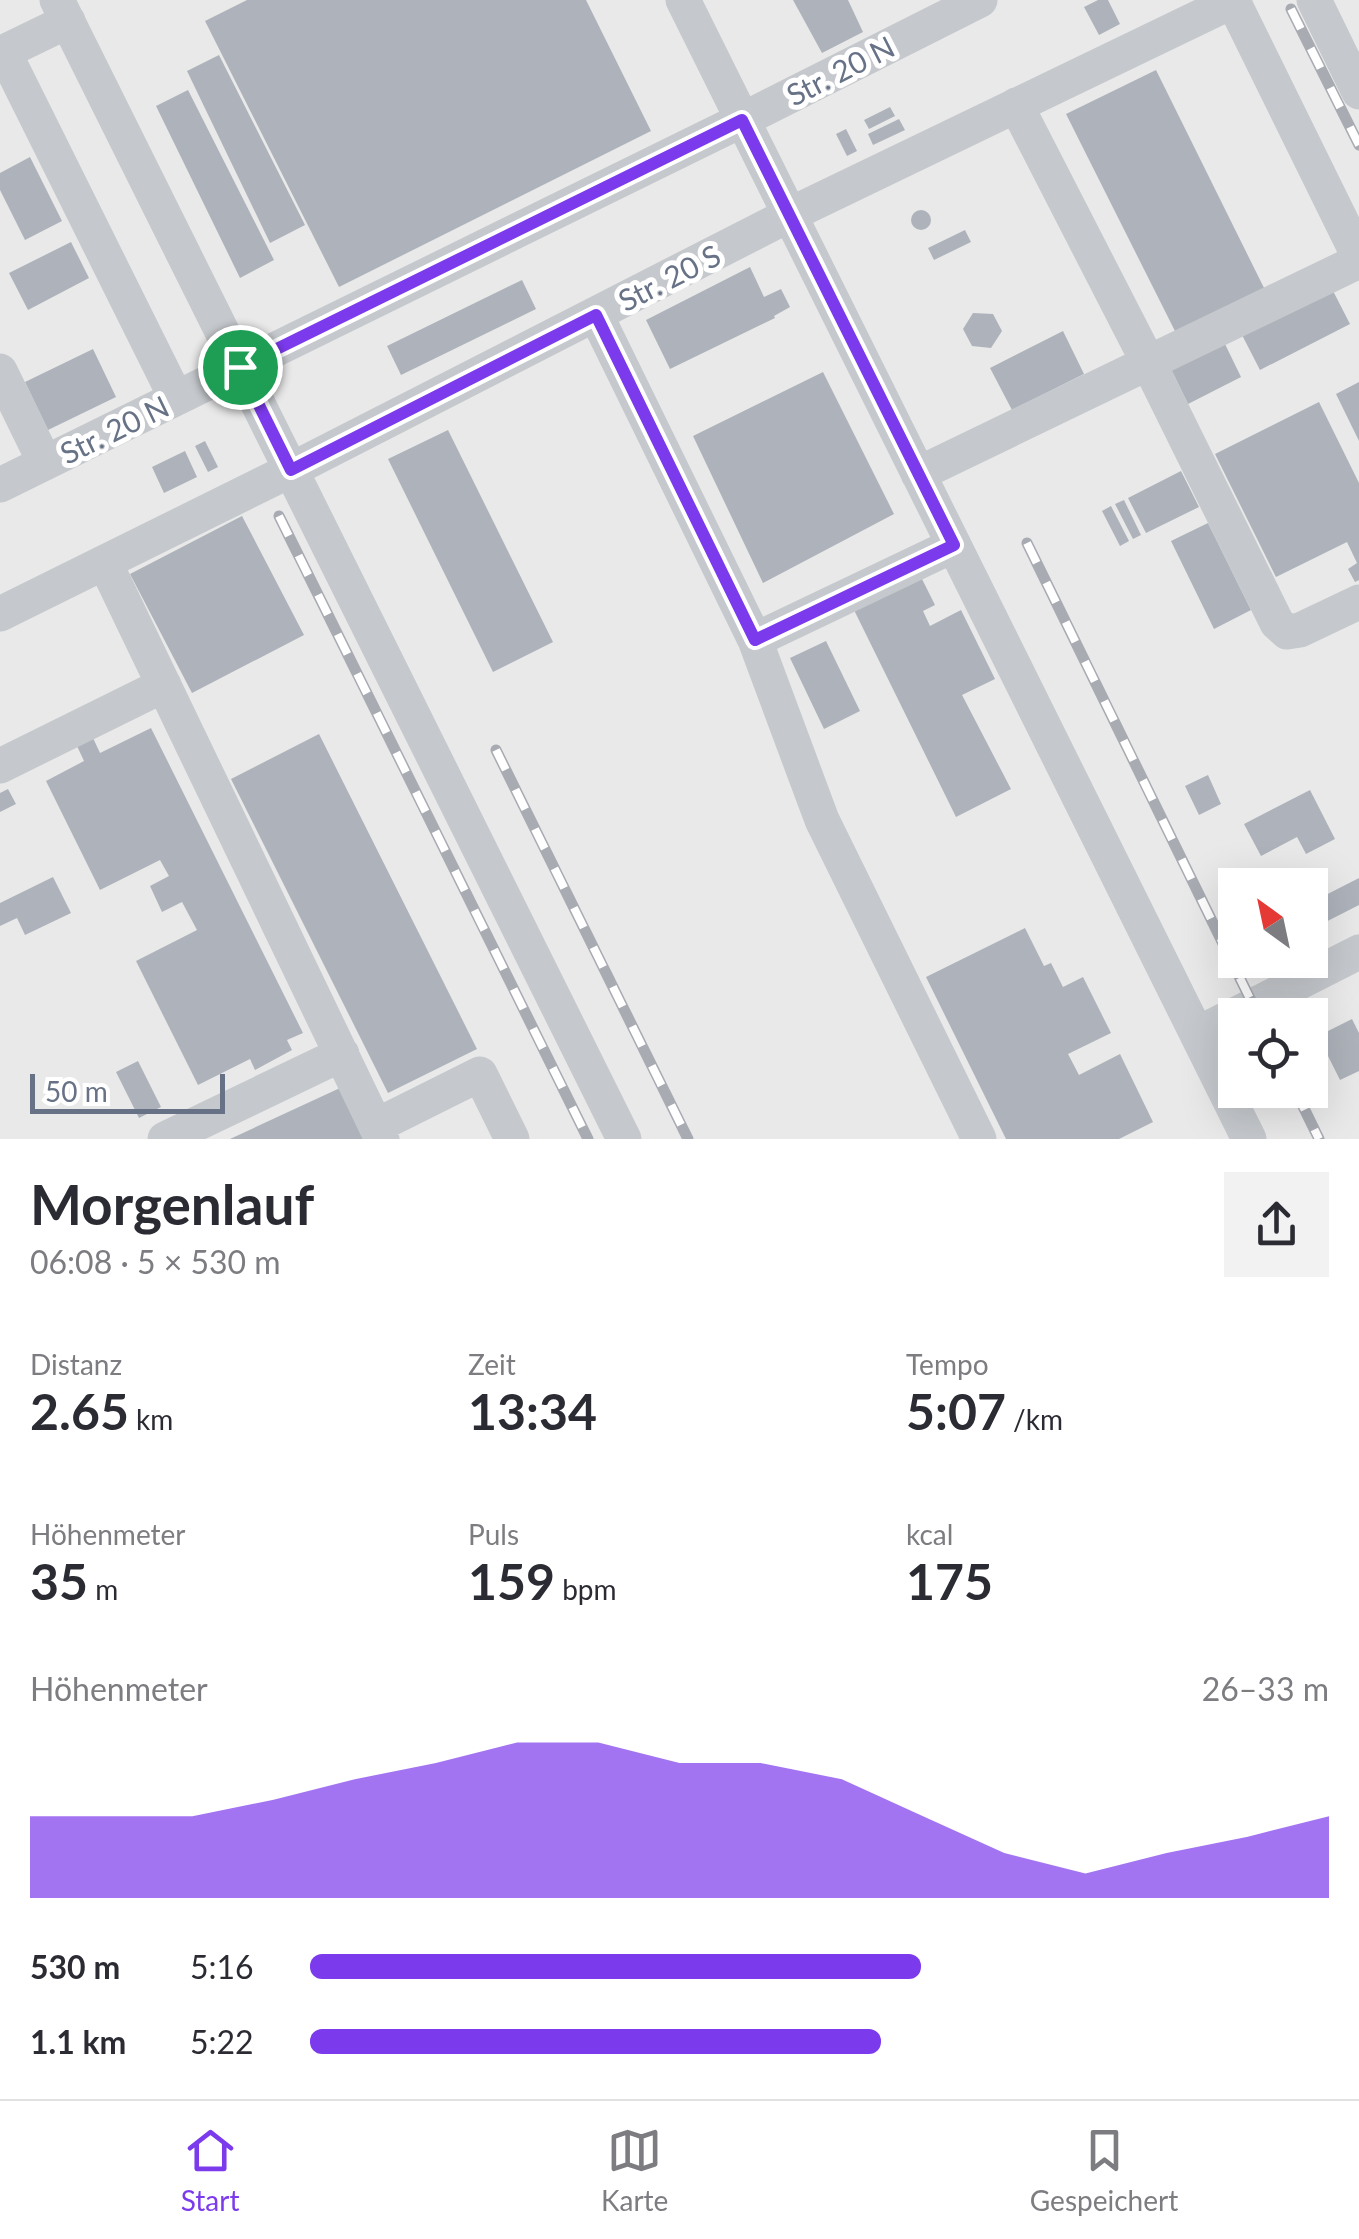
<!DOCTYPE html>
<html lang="de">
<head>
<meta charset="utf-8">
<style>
  :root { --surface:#fff; --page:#f2f2f3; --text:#2b2b33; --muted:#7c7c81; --line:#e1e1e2; --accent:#7c3aed }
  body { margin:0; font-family:Lato,sans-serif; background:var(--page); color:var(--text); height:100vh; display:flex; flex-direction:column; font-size:38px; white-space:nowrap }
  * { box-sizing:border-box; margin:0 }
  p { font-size:32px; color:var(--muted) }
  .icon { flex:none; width:55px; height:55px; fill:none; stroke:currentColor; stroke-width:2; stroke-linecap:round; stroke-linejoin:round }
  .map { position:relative; height:1139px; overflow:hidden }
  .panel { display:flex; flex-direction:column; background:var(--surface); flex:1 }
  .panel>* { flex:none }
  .needle { width:65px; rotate:327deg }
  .tools { position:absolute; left:1218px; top:868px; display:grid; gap:20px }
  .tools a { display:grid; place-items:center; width:110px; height:110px; border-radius:0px; background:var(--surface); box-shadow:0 10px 40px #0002; font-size:50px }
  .scale { position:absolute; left:30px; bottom:25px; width:195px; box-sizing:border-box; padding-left:10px; border:5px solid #677286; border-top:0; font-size:28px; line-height:35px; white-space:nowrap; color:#677286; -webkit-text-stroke:8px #fff; paint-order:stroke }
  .pin { position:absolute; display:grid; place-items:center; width:85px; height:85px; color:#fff; margin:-42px; border:5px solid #fff; border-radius:50%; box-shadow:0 2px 10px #0007 }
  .round { display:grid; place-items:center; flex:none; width:105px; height:105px; border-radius:0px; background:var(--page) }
  .overview { display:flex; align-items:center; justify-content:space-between; height:170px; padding:0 30px }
  h1 { font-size:55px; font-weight:700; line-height:75px }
  .stats { display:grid; grid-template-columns:repeat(3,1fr); gap:15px; height:170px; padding:10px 30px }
  .stats div { display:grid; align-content:center }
  .stats b { font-size:50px; font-weight:700 }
  .stats small { font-size:28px; font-weight:400 }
  .stats p { font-size:28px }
  .chart { height:280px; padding:20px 30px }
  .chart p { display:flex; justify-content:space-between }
  .chart svg { width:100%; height:180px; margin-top:10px; fill:var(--accent); opacity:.7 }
  ul { padding:0 30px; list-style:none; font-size:32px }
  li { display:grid; grid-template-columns:160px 120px 1fr; align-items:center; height:75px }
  li i { height:25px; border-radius:12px; background:var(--accent) }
  .tabs { display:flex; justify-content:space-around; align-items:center; height:140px; border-top:2px solid var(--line); background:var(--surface); font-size:28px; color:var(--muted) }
  .tabs a { display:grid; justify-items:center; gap:5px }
  .tabs .active { color:var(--accent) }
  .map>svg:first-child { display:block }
  .built { fill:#e8e9e8; fill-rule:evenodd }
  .building { fill:#aeb3bb }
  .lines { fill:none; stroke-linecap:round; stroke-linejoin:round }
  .minor { stroke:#c5c8cc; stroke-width:35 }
  .rail-casing { stroke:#a8abb2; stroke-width:11 }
  .rail { stroke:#fff; stroke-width:8; stroke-dasharray:22; stroke-linecap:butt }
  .route-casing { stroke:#fff; stroke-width:20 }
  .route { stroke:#7c3aed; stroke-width:12 }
  .labels { text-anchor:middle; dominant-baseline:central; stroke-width:10; stroke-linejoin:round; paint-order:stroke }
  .street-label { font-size:30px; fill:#677286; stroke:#fff }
</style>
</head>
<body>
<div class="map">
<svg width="1359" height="1139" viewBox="0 0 1359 1139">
  <rect width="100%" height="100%" fill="#f7f8f5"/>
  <path class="built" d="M 0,0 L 1359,0 L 1359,1139 L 0,1139 ZM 1235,885 L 1310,885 L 1310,960 L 1235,960 ZM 1235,1015 L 1310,1015 L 1310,1090 L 1235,1090 Z"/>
  <path class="building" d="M 247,0 L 586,0 L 651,131 L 339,287 L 205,21 Z
    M 793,0 L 848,0 L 863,32 L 822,53 Z
    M 1098,0 L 1108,0 L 1120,24 L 1099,35 L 1084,7 Z
    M 219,55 L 305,225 L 270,243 L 187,71 Z
    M 1156,70 L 1269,298 L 1181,343 L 1066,114 Z
    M 188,90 L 274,260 L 240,278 L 156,106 Z
    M 890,107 L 895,116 L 869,129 L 864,120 Z
    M 899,119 L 905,130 L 873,145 L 868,134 Z
    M 846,129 L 857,151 L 847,156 L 836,134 Z
    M 30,157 L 62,221 L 25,240 L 0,190 L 0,173 Z
    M911 220a10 10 0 1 1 20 0a10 10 0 1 1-20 0Z
    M 965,230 L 971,242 L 934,260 L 928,248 Z
    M 71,242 L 89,278 L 28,310 L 9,273 Z
    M 750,267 L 764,297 L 781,289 L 790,307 L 774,316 L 775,318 L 670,369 L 646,320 Z
    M 522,280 L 536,309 L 401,375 L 387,346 Z
    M 1331,287 L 1350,324 L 1260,370 L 1241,333 Z
    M 973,313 L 993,314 L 1002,331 L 991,348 L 972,346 L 963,329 Z
    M 1063,331 L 1084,374 L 1012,410 L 990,368 Z
    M 1224,342 L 1241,377 L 1188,404 L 1171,369 Z
    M 93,349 L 116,397 L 48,430 L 25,382 Z
    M 823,372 L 894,514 L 763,583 L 693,436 Z
    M 1359,382 L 1359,441 L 1336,394 Z
    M 1319,402 L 1359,483 L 1359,580 L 1355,582 L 1348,569 L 1357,563 L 1347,542 L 1276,577 L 1215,454 Z
    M 448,430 L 553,642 L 493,672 L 388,459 Z
    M 205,441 L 218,467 L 208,472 L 195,446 Z
    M 185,451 L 197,477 L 164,493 L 152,467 Z
    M 1181,471 L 1199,507 L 1146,533 L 1128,498 Z
    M 1124,500 L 1141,535 L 1133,539 L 1115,504 Z
    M 1111,506 L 1129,541 L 1120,546 L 1102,511 Z
    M 242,516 L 304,635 L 192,693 L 130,574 Z
    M 1208,523 L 1251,610 L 1214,629 L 1171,541 Z
    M 921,577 L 935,605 L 923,611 L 930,626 L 961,610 L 995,679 L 962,695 L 1011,789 L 956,817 L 854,610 Z
    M 826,641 L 860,711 L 824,729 L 790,658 Z
    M 151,728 L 303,1033 L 287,1040 L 292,1050 L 255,1070 L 250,1059 L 198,1085 L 136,961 L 197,930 L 182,902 L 162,912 L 150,886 L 169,876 L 160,860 L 100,890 L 46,781 L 84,761 L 77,746 L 93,738 L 100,753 Z
    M 319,734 L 477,1049 L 388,1093 L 231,779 Z
    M 1208,775 L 1221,804 L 1199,815 L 1185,786 Z
    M 8,789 L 16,804 L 0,812 L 0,793 Z
    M 1310,790 L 1335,839 L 1306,854 L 1297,837 L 1261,856 L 1244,824 Z
    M 53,877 L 71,913 L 25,935 L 17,918 L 0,926 L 0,903 Z
    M 1359,878 L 1359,905 L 1310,930 L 1310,903 Z
    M 1025,928 L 1044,966 L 1051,963 L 1063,987 L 1083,977 L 1111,1033 L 1068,1054 L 1079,1075 L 1120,1054 L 1153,1122 L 1119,1139 L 1006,1139 L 926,977 Z
    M 1352,1019 L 1359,1033 L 1359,1071 L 1340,1080 L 1318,1036 Z
    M 138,1061 L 161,1107 L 139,1118 L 116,1072 Z
    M 340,1088 L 364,1139 L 230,1139 Z"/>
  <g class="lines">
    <path class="minor" d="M 57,0 L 624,1139
      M 683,0 L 1249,1139
      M 1314,0 L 1359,92
      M 1233,1 L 1359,257
      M 4,52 L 176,398
      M 0,54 L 68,21
      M 1016,105 L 1149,364 L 1277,623 L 1287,632 L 1300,630 L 1359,602
      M 596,315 L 755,640 L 822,820 L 979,1139
      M 0,371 L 45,463
      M 918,474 L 1359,261
      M 0,485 L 742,120 L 980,0
      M 105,563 L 382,1139
      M 0,614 L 291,470 L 789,215 L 1235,0
      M 755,640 L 954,545
      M 0,766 L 164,685
      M 1197,1034 L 1359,952
      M 376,1126 L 480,1074 L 512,1139
      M 165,1139 L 342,1054"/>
    <defs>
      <path id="rail" d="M 1291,9 L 1359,145
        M 279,516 L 588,1139
        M 1027,543 L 1258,1015
        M 496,750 L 688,1139
        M 1295,1090 L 1319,1139"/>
    </defs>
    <use href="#rail" class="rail-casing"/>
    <use href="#rail" class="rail"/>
  </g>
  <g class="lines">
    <defs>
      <path id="route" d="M 742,120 L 954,545 L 755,640 L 596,315 L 291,470 L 240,367 Z"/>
    </defs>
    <use href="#route" class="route-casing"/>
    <use href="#route" class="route"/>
  </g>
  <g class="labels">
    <g class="street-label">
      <text transform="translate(840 70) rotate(-27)">Str. 20 N</text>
      <text transform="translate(669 277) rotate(-27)">Str. 20 S</text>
      <text transform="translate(114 429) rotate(-26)">Str. 20 N</text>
    </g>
  </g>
</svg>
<div class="tools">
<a><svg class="needle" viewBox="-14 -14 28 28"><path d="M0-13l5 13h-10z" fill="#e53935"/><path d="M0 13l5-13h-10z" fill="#7c7c81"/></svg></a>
<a><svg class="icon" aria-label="locate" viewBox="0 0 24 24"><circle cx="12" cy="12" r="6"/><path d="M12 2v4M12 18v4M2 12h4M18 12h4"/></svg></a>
</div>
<div class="scale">50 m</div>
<div class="pin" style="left:240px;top:367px;background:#1e9e55"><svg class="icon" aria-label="arrive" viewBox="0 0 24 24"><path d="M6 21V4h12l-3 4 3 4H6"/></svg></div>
</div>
<section class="panel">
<div class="overview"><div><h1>Morgenlauf</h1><p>06:08 · 5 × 530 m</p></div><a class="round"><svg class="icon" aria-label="share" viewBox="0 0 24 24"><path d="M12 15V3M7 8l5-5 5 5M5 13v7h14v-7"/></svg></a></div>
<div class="stats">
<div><p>Distanz</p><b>2.65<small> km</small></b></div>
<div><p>Zeit</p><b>13:34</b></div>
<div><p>Tempo</p><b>5:07<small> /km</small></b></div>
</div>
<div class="stats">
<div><p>Höhenmeter</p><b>35<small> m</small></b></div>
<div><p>Puls</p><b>159<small> bpm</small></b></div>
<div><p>kcal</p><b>175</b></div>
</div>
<div class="chart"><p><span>Höhenmeter</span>26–33 m</p>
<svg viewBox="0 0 160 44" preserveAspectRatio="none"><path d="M0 44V24L10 24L20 24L30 20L40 15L50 11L60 6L70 6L80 11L90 11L100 15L110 24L120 33L130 38L140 33L150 29L160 24V44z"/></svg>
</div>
<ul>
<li><b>530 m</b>5:16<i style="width:60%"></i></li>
<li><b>1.1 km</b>5:22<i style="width:56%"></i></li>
</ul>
</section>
<nav class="tabs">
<a class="active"><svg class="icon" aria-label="home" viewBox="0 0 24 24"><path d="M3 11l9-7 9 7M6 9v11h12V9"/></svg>Start</a>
<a><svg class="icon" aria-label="map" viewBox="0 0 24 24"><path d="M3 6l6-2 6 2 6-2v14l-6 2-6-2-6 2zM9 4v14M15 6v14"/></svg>Karte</a>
<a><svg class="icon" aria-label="saved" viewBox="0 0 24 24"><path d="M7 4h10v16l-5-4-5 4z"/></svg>Gespeichert</a>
</nav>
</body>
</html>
